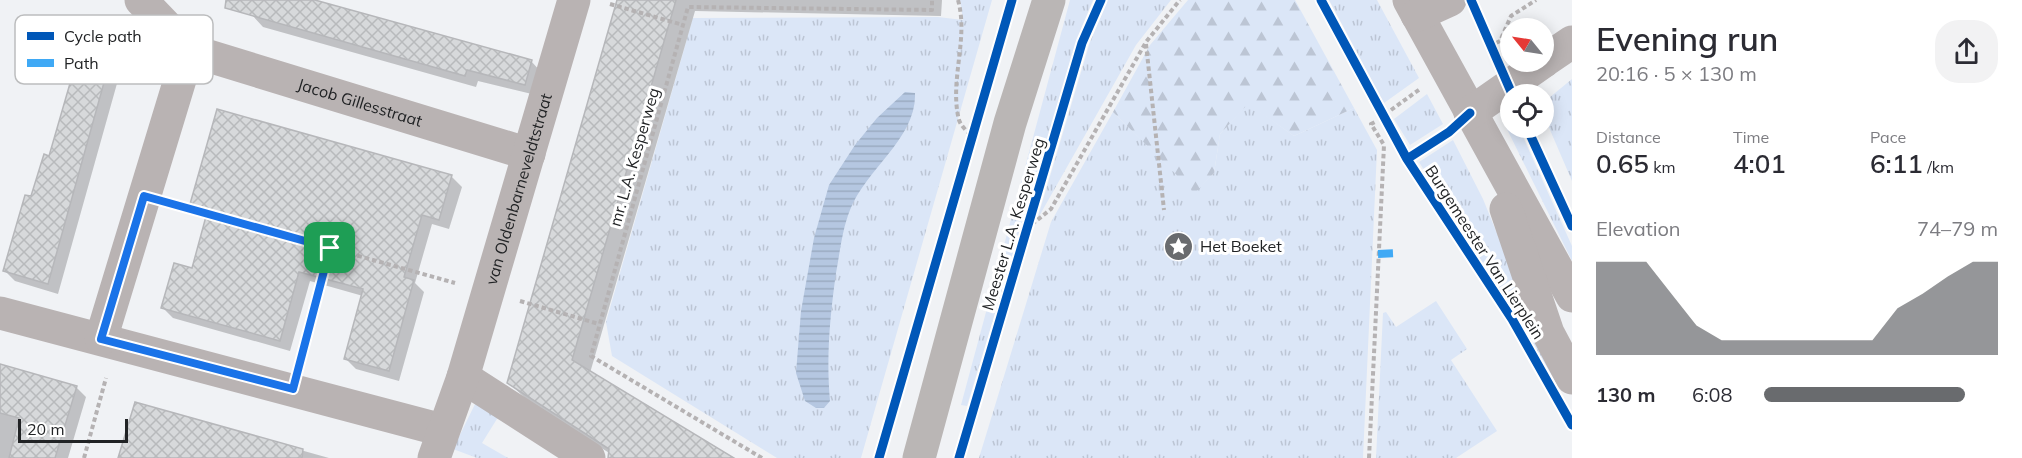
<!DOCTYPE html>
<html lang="en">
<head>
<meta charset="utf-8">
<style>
  :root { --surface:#fff; --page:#f2f2f3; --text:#2b2b33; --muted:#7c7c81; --accent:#696b6e }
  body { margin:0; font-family:Mulish,sans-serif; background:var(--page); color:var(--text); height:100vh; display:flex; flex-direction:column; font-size:22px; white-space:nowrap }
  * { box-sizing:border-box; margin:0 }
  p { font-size:20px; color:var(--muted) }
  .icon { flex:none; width:33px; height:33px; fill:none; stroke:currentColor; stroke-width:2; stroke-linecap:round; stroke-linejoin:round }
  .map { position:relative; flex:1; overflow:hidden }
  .panel { display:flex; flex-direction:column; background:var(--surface); width:450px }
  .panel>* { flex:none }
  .needle { width:39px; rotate:300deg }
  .tools { position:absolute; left:1500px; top:18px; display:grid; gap:12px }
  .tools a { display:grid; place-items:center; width:54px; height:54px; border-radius:50%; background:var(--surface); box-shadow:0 3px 15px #0003; font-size:30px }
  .scale { position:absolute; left:18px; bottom:15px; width:110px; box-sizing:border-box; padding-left:6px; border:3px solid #212325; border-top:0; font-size:16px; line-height:21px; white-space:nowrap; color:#212325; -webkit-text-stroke:4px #fff; paint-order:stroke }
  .pin { position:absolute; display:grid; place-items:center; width:51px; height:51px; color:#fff; margin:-26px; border-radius:12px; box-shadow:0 3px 9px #0006 }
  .round { display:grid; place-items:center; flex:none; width:63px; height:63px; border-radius:24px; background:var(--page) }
  .summary { display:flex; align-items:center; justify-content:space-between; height:102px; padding:0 24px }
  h1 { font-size:33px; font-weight:600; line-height:45px }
  .metrics { display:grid; grid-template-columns:repeat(3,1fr); gap:9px; height:102px; padding:6px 24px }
  .metrics div { display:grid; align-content:center }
  .metrics b { font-size:26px; font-weight:600 }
  .metrics small { font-size:16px; font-weight:400 }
  .metrics p { font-size:16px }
  .chart { height:168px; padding:12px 24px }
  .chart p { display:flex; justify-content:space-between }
  .chart svg { width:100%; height:108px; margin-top:6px; fill:var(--accent); opacity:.7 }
  ul { padding:0 24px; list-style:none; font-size:20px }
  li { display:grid; grid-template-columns:96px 72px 1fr; align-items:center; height:45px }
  li i { height:15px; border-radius:8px; background:var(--accent) }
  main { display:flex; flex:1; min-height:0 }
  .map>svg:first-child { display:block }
  .grass { fill:url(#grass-tufts) }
  .forest { fill:url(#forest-firs) }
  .water { fill:url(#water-rules) }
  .shadow { fill:#0003 }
  .building { fill:url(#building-cross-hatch); stroke:#b6b7ba; stroke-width:1.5 }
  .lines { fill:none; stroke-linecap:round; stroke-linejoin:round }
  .path { stroke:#b5b2b3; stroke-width:4; stroke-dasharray:4.5 3; stroke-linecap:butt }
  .minor { stroke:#b9b3b3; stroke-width:33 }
  .major { stroke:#bab6b5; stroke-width:33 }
  .quiet { stroke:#3fa9f5; stroke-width:8; stroke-dasharray:15 8; stroke-linecap:butt }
  .cycleway-casing { stroke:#fff; stroke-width:13 }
  .cycleway { stroke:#0057b8; stroke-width:9 }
  .route-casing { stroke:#fff; stroke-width:12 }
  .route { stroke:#1a73e8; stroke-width:8 }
  .labels { text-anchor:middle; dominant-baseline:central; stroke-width:6; stroke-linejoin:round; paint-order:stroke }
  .street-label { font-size:16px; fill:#212325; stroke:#fff }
  .poi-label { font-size:16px; fill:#212325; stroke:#fff; text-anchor:start }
  .key { fill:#fff; stroke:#bcbdbe; stroke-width:1.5 }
  .key-label { font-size:16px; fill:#212325 }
</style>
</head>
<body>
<main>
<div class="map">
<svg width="1572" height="458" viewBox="0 0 1572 458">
  <defs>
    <pattern id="grass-tufts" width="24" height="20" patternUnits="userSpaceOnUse" patternTransform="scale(1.5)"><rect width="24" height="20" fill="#dbe6f7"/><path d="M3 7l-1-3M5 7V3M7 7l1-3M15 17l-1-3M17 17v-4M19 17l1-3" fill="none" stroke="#bcc5d4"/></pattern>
    <pattern id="forest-firs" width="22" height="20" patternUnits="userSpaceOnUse" patternTransform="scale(1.5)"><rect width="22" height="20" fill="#dbe6f7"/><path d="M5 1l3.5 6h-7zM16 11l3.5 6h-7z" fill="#bcc5d4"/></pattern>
    <pattern id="water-rules" width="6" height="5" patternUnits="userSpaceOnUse" patternTransform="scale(1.5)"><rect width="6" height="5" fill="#b5c7e1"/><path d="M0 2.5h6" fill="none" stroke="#9babc1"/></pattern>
    <pattern id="building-cross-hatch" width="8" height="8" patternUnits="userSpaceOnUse" patternTransform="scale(1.5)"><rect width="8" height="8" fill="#d7d9db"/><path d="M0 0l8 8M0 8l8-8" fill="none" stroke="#b8babc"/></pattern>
  </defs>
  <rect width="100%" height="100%" fill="#f0f2f5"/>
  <path class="grass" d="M 960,0 L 992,0 L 861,458 L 777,458 L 612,356 L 606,322 L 693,18 L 938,17 L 963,20 Z
    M 1070,0 L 1093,0 L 1081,29 L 967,406 L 961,405 Z
    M 1108,0 L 1171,0 L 1136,45 L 1037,220 L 1090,42 Z
    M 1329,0 L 1377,0 L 1419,78 L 1384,103 Z
    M 1572,79 L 1572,181 L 1544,116 L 1544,102 Z
    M 1427,94 L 1443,124 L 1410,145 L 1394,119 Z
    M 1248,103 L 1294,136 L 1354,108 L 1377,150 L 1363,458 L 979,458 L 1051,222 L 1113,112 L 1195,192 L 1214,173 L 1220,134 Z
    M 1510,120 L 1510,128 L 1519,128 L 1572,246 L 1572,261 L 1505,125 Z
    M 1453,140 L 1483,199 L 1559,387 L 1419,162 Z
    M 1436,301 L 1467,349 L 1451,360 L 1497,431 L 1456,458 L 1376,458 L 1383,313 L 1386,312 L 1396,327 Z
    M 477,400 L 500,414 L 482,443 L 508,458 L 477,458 L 453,449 Z"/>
  <path class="forest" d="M 1188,0 L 1295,0 L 1354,108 L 1294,136 L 1248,104 L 1220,134 L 1214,173 L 1195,193 L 1113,112 L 1150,45 Z"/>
  <path class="water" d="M 905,92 L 915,93 C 917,138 866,169 850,210 C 842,230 840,252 836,273 C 830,316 826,357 830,401 L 824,408 L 816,408 L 805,401 L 796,373 L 801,311 L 814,238 L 829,185 L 855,145 L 877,118 Z"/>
  <path class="shadow" d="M 256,0 L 310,0 L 531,61 L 542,73 L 536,95 L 478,81 L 476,87 L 263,27 L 252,15 Z
    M 619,0 L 942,0 L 941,16 L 695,11 L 590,373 L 731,458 L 617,458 L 527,400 L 509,383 Z
    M 114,45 L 125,55 L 58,294 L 15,281 L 5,271 L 32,198 L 50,158 Z
    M 451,176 L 462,187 L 449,229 L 432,224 L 415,283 L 424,292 L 399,381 L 356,369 L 345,358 L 363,296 L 310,281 L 290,351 L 173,318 L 163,308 L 193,270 L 208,216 L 202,214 L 192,204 Z
    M 0,366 L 76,387 L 86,397 L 68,458 L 0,458 Z
    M 136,404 L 329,458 L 138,458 Z"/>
  <path class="building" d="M 226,0 L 315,0 L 532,60 L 525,85 L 467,70 L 465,76 L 225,8 Z
    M 617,0 L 676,0 L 572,360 L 734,458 L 608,458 L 609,449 L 507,383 Z
    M 84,35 L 115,43 L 48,284 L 3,271 L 25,195 L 31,196 L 44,154 L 49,156 Z
    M 217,109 L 452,175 L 439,220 L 422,215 L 404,277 L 414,280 L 389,371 L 344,359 L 363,289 L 299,272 L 280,341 L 161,308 L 174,263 L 192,268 L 208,209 L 190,204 Z
    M 0,364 L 77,386 L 55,458 L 9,458 L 19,418 L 0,413 Z
    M 135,402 L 303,449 L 302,458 L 118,458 Z"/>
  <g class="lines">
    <path class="path" d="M 958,0 C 969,39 949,81 959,120 C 961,126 967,131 970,135
      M 610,4 L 683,25
      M 1496,43 L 1500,41 L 1511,16 L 1536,0
      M 1146,44 L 1164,210
      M 1391,110 L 1420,89
      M 177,205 L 455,283
      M 1026,229 L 1051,209 L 1146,42 L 1180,0
      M 520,301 L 599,324
      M 302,356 L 330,248
      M 84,458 L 106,378
      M 762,458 L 591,356 L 688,7 L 932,10 L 932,0
      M 1369,458 L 1384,145 L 1371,124 L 1375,122"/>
    <g class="minor">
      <path id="s1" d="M 141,0 L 189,50 L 529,154"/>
      <path d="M 1409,0 L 1572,296"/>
      <path d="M 1417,15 L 1450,0"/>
      <path d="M 1544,61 L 1572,42"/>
      <path d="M 1470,113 L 1543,62"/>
      <path d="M 1506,209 L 1548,333 L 1572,378"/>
      <path d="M 0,313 L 442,430"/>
      <path d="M 101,339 L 189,50"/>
      <path d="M 463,377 L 589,458"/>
      <path id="s2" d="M 434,458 L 463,377 L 574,0"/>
    </g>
    <path class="major" d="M 919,458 L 1010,123 L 1049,0"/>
    <path class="quiet" d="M 1378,254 L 1398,253"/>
    <defs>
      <path id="cycleway" d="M 1321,0 L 1407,159 L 1512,319 L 1572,425
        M 1471,0 L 1512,94
        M 1527,128 L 1572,226
        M 1407,159 L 1449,132 L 1470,113
        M 879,458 L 1012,0
        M 959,458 L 1082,43 L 1101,0"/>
    </defs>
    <use href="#cycleway" class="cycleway-casing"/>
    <use href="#cycleway" class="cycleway"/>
  </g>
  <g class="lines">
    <defs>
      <path id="route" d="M 144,196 L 330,248 L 293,389 L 101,339 Z"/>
    </defs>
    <use href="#route" class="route-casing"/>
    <use href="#route" class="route"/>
  </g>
  <defs>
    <symbol id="sight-disc" viewBox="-11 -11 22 22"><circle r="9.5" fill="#696b6e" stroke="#fff"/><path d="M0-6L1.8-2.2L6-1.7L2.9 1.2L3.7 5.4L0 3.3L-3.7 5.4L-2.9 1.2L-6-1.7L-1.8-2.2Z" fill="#fff"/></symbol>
  </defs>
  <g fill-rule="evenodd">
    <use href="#sight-disc" x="1162" y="230" width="33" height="33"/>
  </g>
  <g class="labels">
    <g class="street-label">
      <text stroke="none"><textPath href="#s1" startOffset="248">Jacob Gillesstraat</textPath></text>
      <text transform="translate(634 157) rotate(-74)">mr. L.A. Kesperweg</text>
      <text stroke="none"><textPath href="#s2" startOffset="282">van Oldenbarneveldtstraat</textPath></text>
      <text transform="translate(1013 224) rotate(-73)">Meester L.A. Kesperweg</text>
      <text transform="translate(1485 252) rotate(57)">Burgemeester Van Lierplein</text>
    </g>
    <g class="poi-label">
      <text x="1200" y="246">Het Boeket</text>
    </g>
  </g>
  <rect x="15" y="15" width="198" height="69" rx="9" class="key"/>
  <rect x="27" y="32" width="27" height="8" fill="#0057b8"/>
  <rect x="27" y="59" width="27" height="8" fill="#3fa9f5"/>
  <g class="key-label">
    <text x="64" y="42">Cycle path</text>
    <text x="64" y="69">Path</text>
  </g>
</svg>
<div class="tools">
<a><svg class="needle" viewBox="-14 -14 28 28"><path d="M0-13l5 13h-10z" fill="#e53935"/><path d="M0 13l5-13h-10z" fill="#7c7c81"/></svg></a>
<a><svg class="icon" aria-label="locate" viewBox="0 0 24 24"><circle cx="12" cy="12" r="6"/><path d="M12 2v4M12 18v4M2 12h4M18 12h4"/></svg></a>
</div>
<div class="scale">20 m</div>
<div class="pin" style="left:330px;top:248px;background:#1e9e55"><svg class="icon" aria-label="arrive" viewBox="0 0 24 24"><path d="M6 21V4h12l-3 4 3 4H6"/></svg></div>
</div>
<section class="panel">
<div class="summary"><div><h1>Evening run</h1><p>20:16 · 5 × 130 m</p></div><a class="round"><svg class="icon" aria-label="share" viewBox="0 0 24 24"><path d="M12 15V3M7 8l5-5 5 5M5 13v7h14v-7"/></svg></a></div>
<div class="metrics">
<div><p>Distance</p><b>0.65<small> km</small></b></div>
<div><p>Time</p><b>4:01</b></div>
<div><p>Pace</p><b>6:11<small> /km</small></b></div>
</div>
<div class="chart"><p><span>Elevation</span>74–79 m</p>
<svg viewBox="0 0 160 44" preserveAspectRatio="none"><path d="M0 44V6L10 6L20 6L30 19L40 32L50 38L60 38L70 38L80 38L90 38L100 38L110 38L120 25L130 19L140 12L150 6L160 6V44z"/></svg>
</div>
<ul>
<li><b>130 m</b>6:08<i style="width:86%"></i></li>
</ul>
</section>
</main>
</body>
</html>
